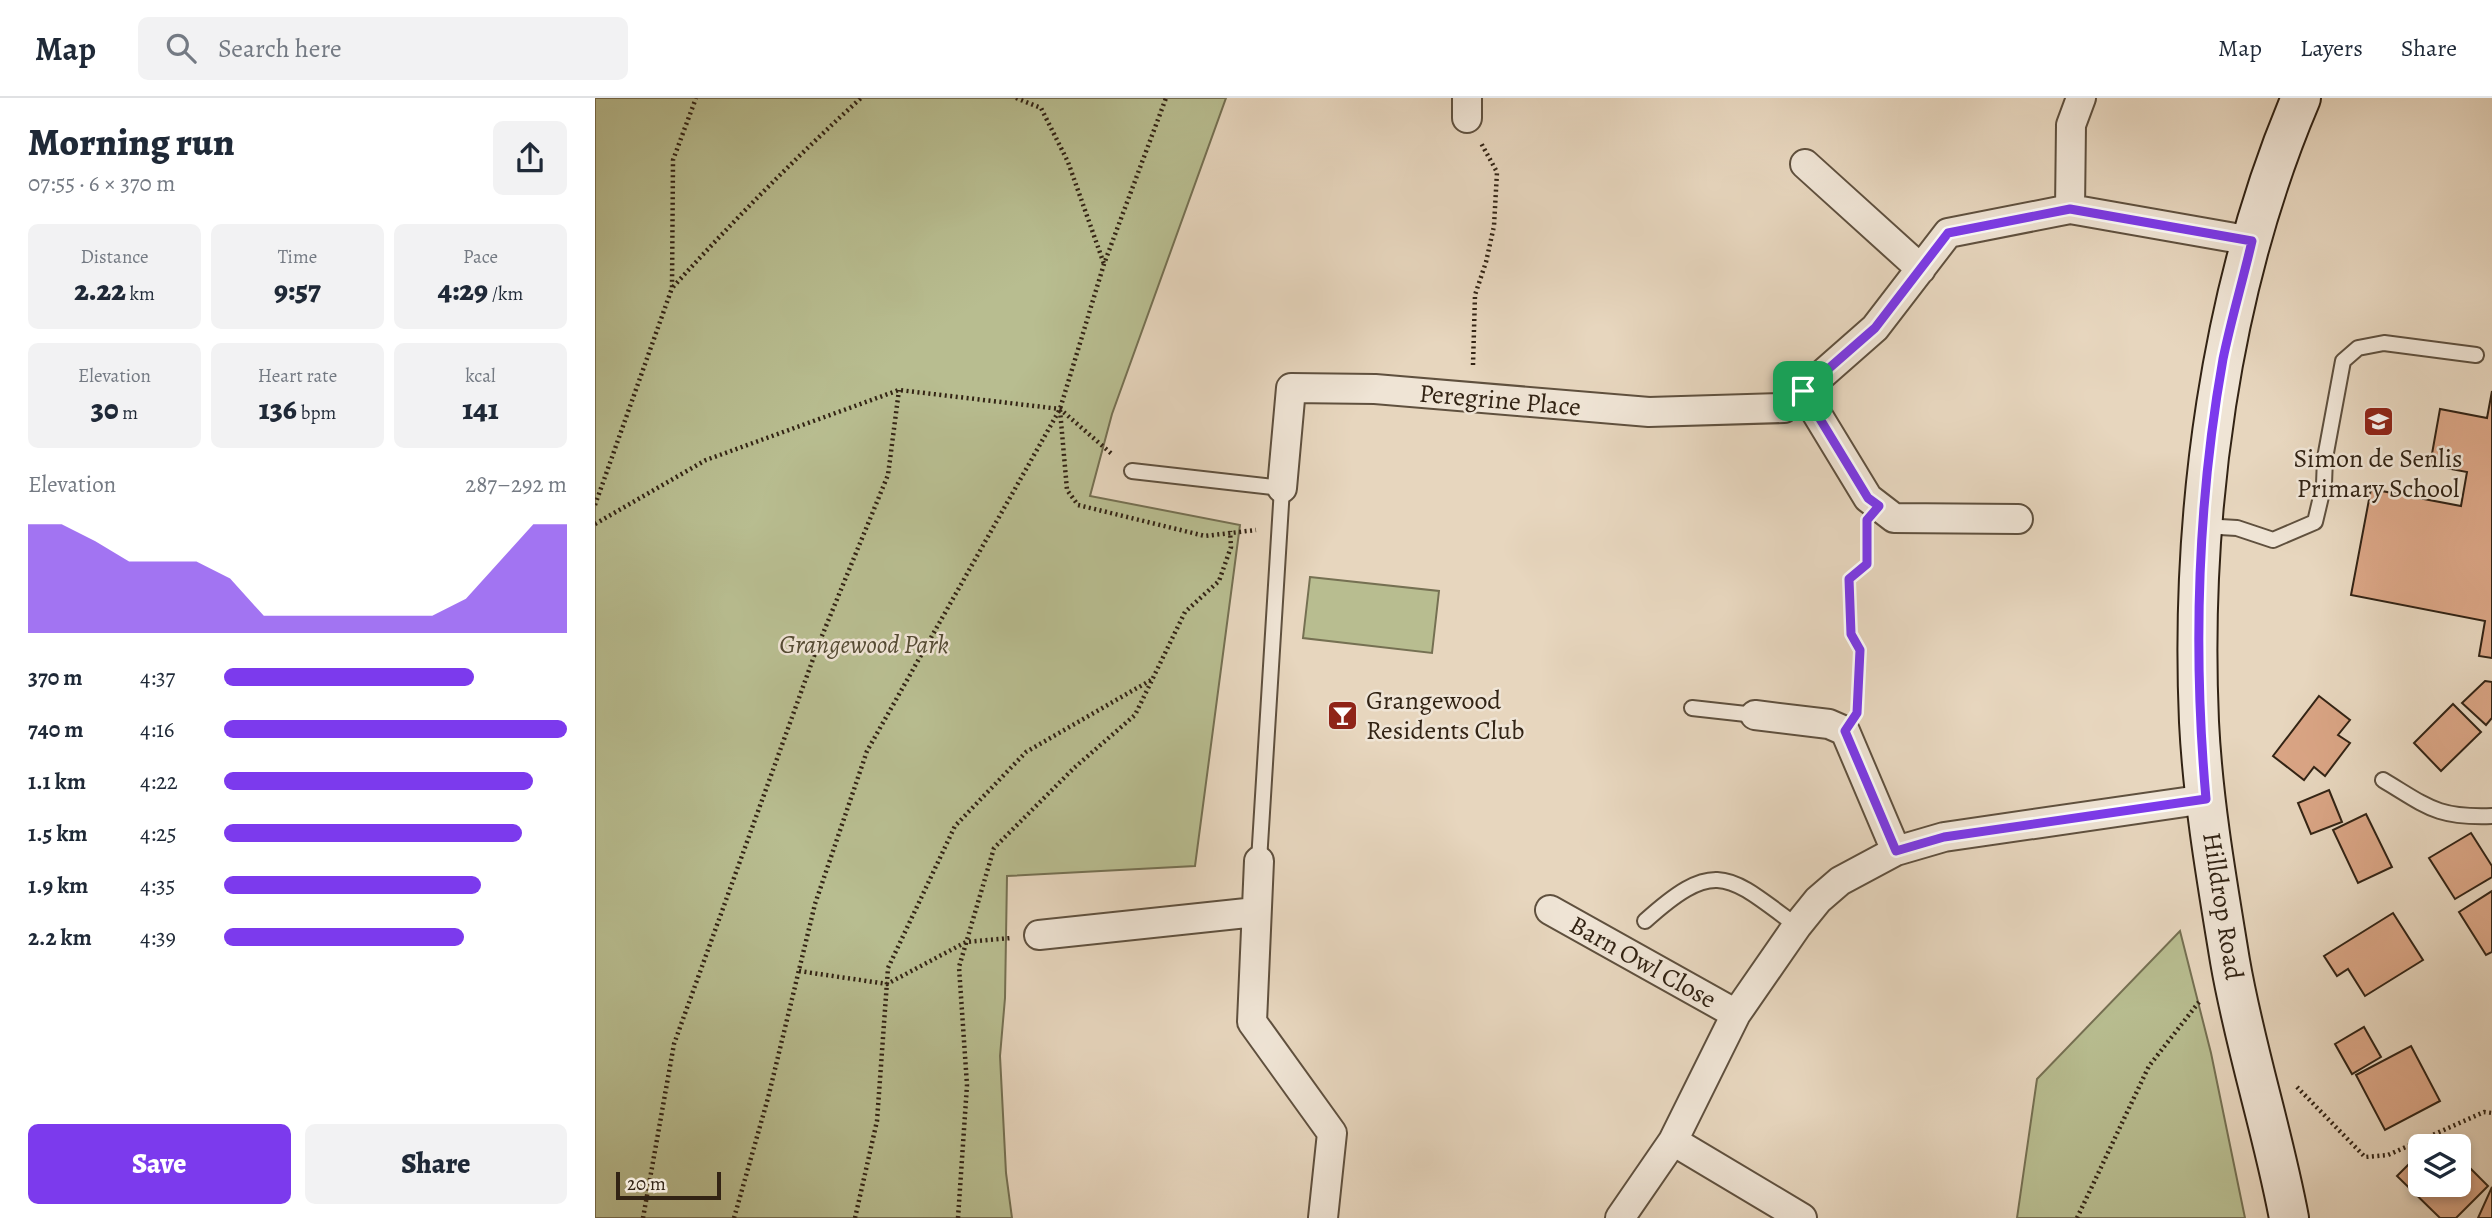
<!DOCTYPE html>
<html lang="en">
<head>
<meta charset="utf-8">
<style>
  :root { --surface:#fff; --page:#f2f2f3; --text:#1f2937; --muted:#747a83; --line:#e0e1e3; --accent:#7c3aed }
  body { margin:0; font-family:Alegreya,serif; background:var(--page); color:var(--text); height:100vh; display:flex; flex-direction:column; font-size:26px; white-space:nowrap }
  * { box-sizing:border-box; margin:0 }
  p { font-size:23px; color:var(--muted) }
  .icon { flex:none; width:38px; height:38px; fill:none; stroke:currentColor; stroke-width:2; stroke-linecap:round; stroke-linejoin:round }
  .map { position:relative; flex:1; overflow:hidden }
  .sheet { display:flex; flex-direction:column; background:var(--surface); width:595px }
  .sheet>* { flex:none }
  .buttons { position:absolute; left:1813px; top:1036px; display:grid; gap:14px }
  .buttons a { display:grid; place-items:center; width:63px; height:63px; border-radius:10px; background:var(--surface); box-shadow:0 4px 10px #0003; font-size:35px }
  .scale { position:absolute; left:21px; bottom:18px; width:105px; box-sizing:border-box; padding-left:7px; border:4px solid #322314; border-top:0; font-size:19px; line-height:24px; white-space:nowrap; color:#322314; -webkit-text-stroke:5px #efe4d5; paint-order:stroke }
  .pin { position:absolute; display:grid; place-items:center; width:60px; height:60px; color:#fff; margin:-30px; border-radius:14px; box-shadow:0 4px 10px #0006 }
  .round { display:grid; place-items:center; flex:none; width:74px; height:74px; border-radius:10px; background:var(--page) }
  .headline { display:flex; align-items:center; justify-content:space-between; height:119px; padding:0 28px }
  h1 { font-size:38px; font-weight:800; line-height:52px }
  .figures { display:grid; grid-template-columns:repeat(3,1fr); gap:10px; height:119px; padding:7px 28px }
  .figures div { display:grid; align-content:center; border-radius:10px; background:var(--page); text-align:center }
  .figures b { font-size:30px; font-weight:800 }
  .figures small { font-size:19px; font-weight:400 }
  .figures p { font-size:19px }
  .chart { height:196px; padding:14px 28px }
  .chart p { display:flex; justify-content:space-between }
  .chart svg { width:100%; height:126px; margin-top:7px; fill:var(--accent); opacity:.7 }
  .primary-button { display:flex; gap:14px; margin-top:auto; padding:14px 28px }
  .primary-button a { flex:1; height:80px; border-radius:10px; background:var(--accent); color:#fff; font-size:28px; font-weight:800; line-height:80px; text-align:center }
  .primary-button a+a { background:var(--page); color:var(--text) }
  ul { padding:0 28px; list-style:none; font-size:23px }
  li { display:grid; grid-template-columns:112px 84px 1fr; align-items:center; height:52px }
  li i { height:18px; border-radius:9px; background:var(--accent) }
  header { display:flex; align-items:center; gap:42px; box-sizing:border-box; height:98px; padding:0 35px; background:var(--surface); border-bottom:2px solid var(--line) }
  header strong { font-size:33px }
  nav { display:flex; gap:38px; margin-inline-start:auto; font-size:24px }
  .search { width:490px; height:63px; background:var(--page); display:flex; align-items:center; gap:18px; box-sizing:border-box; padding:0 24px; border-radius:10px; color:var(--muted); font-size:26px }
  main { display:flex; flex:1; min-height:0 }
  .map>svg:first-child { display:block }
  .green { fill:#b8bd90; stroke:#757052; stroke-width:2 }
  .building { fill:#daa585; stroke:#322314; stroke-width:2 }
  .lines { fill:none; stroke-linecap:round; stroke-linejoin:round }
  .lane-casing { stroke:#5f503e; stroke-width:18 }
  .street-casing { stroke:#5f503e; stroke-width:32 }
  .secondary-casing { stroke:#322314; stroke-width:42 }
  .path { stroke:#322314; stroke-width:4.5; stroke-dasharray:2 3.5; stroke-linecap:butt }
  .lane { stroke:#efe4d5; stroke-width:14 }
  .street { stroke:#efe4d5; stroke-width:28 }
  .secondary { stroke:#efe4d5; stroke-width:38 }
  .route-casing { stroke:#fff; stroke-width:14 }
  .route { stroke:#7c3aed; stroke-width:9 }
  .labels { text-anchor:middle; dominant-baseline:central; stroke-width:5; stroke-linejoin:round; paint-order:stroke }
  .street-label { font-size:26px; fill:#322314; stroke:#efe4d5 }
  .poi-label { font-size:26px; fill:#322314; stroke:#efe4d5 }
  .park-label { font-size:26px; font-style:italic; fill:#544a33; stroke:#efe4d5 }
</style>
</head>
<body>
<header>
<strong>Map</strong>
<div class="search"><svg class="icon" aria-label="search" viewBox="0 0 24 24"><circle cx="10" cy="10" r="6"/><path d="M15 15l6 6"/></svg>Search here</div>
<nav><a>Map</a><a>Layers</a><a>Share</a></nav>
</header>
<main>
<section class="sheet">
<div class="headline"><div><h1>Morning run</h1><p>07:55 · 6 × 370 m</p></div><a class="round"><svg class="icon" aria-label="share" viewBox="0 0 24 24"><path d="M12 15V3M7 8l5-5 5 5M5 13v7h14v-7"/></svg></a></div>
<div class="figures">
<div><p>Distance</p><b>2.22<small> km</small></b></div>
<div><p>Time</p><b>9:57</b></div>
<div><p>Pace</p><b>4:29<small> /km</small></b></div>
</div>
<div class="figures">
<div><p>Elevation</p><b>30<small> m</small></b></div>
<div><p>Heart rate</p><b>136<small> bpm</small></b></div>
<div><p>kcal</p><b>141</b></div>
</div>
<div class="chart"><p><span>Elevation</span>287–292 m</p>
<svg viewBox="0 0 160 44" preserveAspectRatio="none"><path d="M0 44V6L10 6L20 12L30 19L40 19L50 19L60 25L70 38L80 38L90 38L100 38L110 38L120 38L130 32L140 19L150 6L160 6V44z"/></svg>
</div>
<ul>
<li><b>370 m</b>4:37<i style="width:73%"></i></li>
<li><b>740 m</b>4:16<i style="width:100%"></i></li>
<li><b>1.1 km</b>4:22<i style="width:90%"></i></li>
<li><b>1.5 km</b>4:25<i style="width:87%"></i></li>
<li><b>1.9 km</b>4:35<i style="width:75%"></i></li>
<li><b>2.2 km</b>4:39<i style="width:70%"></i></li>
</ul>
<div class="primary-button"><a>Save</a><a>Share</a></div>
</section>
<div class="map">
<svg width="1897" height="1120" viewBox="0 0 1897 1120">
  <rect width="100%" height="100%" fill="#e7d6be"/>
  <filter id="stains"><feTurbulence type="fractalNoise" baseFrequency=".00286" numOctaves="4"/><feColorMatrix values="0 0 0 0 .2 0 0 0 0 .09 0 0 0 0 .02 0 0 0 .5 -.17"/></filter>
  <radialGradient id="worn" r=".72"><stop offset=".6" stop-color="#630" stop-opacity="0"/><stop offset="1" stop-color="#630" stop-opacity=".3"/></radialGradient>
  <path class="green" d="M 0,0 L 631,0 L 517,316 L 495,398 L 645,427 L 600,768 L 412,778 L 410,900 L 405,958 L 411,1075 L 417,1120 L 0,1120 Z
    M 715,479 L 844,493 L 837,555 L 708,540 Z
    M 1585,833 L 1616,955 L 1650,1120 L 1422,1120 L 1442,981 Z"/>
  <path class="building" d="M 1897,293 L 1897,560 L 1884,558 L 1890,523 L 1756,497 L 1776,391 L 1866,408 L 1872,374 L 1835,367 L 1845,311 L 1892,320 Z
    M 1890,583 L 1897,584 L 1897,620 L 1891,627 L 1867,605 Z
    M 1724,598 L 1755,622 L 1743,637 L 1755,645 L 1730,678 L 1719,669 L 1709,682 L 1678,658 Z
    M 1858,606 L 1886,634 L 1846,673 L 1819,645 Z
    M 1734,692 L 1747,724 L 1716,736 L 1703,705 Z
    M 1771,716 L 1797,769 L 1763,785 L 1738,732 Z
    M 1876,735 L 1897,768 L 1897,779 L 1860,801 L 1834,760 Z
    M 1897,793 L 1897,854 L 1891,857 L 1864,814 Z
    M 1798,815 L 1828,862 L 1770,898 L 1753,871 L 1742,878 L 1729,858 Z
    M 1769,929 L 1786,959 L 1757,976 L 1740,946 Z
    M 1816,948 L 1845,1003 L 1790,1032 L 1761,977 Z
    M 1842,1038 L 1853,1048 L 1832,1048 Z
    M 1825,1055 L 1825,1087 L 1864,1087 L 1864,1059 L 1893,1088 L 1861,1120 L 1845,1120 L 1802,1078 Z
    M 1897,1089 L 1897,1120 L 1883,1120 Z"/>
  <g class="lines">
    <defs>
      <path id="lane" d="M 537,373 L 687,390 L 664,763
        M 1608,428 L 1642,430 L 1678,442 L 1720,424 L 1729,386 L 1730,360 L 1748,263 L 1763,250 L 1789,245 L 1881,257
        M 1097,610 L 1160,617
        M 1788,682 C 1833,709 1842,720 1897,718
        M 1050,823 C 1121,759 1133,777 1202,828"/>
      <path id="street" d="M 872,20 L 872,0
        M 1210,66 L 1326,171
        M 1475,111 L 1476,27 L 1486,0
        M 1208,293 L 1273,400 L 1299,420 L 1423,421
        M 687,390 L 696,290 L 780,291 L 1054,314 L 1189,310 L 1280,230 L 1353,135 L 1475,111 L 1657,143
        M 1160,617 L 1234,626 L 1250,633 L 1301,753
        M 664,763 L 657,924 L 737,1035 L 728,1120
        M 955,812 L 1141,916
        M 444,837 L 661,814
        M 1078,1043 L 1207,1120
        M 1025,1120 L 1078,1043 L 1141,916 L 1202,828 L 1223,802 L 1245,783 L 1301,753 L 1349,739 L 1611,701"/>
      <path id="secondary" d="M 1694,1120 C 1678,1034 1650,950 1635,863 C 1622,784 1608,704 1604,624 C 1595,418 1625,190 1706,0"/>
    </defs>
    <use href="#lane" class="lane-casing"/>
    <use href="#street" class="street-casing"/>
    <use href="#secondary" class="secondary-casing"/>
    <path class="path" d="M 421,0 L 446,10 L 473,64 L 509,166
      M 78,189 C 138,123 200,60 266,0
      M 878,267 L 880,197 L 891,164 L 899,128 L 902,74 L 886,45
      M 465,312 L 472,392 L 483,407 L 610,438 L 661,432
      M 0,407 L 77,190 L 78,62 L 101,0
      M 0,426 L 111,362 L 304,292 L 465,311 L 518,357
      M 1263,605 L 1265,552 L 1256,536 L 1254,480 L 1272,466 L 1272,440
      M 204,873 L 292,886 L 371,844 L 416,840
      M 1702,989 L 1770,1059 L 1793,1057 L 1889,1014 L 1897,1015
      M 48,1120 L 79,946 L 222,550 L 293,377 L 304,292
      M 139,1120 L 173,1000 L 220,806 L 272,653 L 465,311 L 509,166 L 571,0
      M 260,1120 L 282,1023 L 293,870 L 360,728 L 431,654 L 556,582
      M 363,1120 L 372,987 L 364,869 L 399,750 L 479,670 L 540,617 L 590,514 L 624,483 L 636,449 L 635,433
      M 1482,1120 L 1554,968 L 1604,904"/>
    <use href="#lane" class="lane"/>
    <use href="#street" class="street"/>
    <use href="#secondary" class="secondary"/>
  </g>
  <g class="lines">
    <defs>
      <path id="route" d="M 1475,111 L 1657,143 C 1648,182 1636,222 1628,261 C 1602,407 1598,554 1611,701 L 1349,739 L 1301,753 L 1250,633 L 1262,615 L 1265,552 L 1256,536 L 1254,481 L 1272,466 L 1272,422 L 1284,408 L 1273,400 L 1208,293 L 1280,230 L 1353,135 Z"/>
    </defs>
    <use href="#route" class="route-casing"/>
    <use href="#route" class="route"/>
  </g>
  <defs>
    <symbol id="school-square" viewBox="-11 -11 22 22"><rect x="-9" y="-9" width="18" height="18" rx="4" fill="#8f2418" stroke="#efe4d5"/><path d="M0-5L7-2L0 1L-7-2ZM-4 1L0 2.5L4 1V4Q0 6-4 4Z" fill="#fff"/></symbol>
    <symbol id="bar-square" viewBox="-11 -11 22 22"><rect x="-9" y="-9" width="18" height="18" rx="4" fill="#8f2418" stroke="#efe4d5"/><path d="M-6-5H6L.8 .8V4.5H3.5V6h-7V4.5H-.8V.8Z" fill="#fff"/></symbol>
  </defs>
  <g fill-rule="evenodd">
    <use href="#school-square" x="1766" y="306" width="35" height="35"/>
    <use href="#bar-square" x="730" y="600" width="35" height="35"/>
  </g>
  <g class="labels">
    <g class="street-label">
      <text transform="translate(905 302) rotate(5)">Peregrine Place</text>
      <text transform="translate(1628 808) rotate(81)">Hilldrop Road</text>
      <text transform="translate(1048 864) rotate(29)">Barn Owl Close</text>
    </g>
    <g class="poi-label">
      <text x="1783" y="360">Simon de Senlis<tspan x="1783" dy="30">Primary School</tspan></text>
      <text x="771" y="602" text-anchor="start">Grangewood<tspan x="771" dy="30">Residents Club</tspan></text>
    </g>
    <g class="park-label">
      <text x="269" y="546">Grangewood Park</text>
    </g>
  </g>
  <rect width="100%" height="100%" filter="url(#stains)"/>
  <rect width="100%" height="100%" fill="url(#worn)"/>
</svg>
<div class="buttons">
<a><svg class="icon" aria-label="layers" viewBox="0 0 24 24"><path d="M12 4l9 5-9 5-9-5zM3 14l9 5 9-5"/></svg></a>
</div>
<div class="scale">20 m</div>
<div class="pin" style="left:1208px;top:293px;background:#1e9e55"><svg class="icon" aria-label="arrive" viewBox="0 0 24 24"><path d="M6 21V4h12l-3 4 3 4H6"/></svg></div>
</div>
</main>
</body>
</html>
